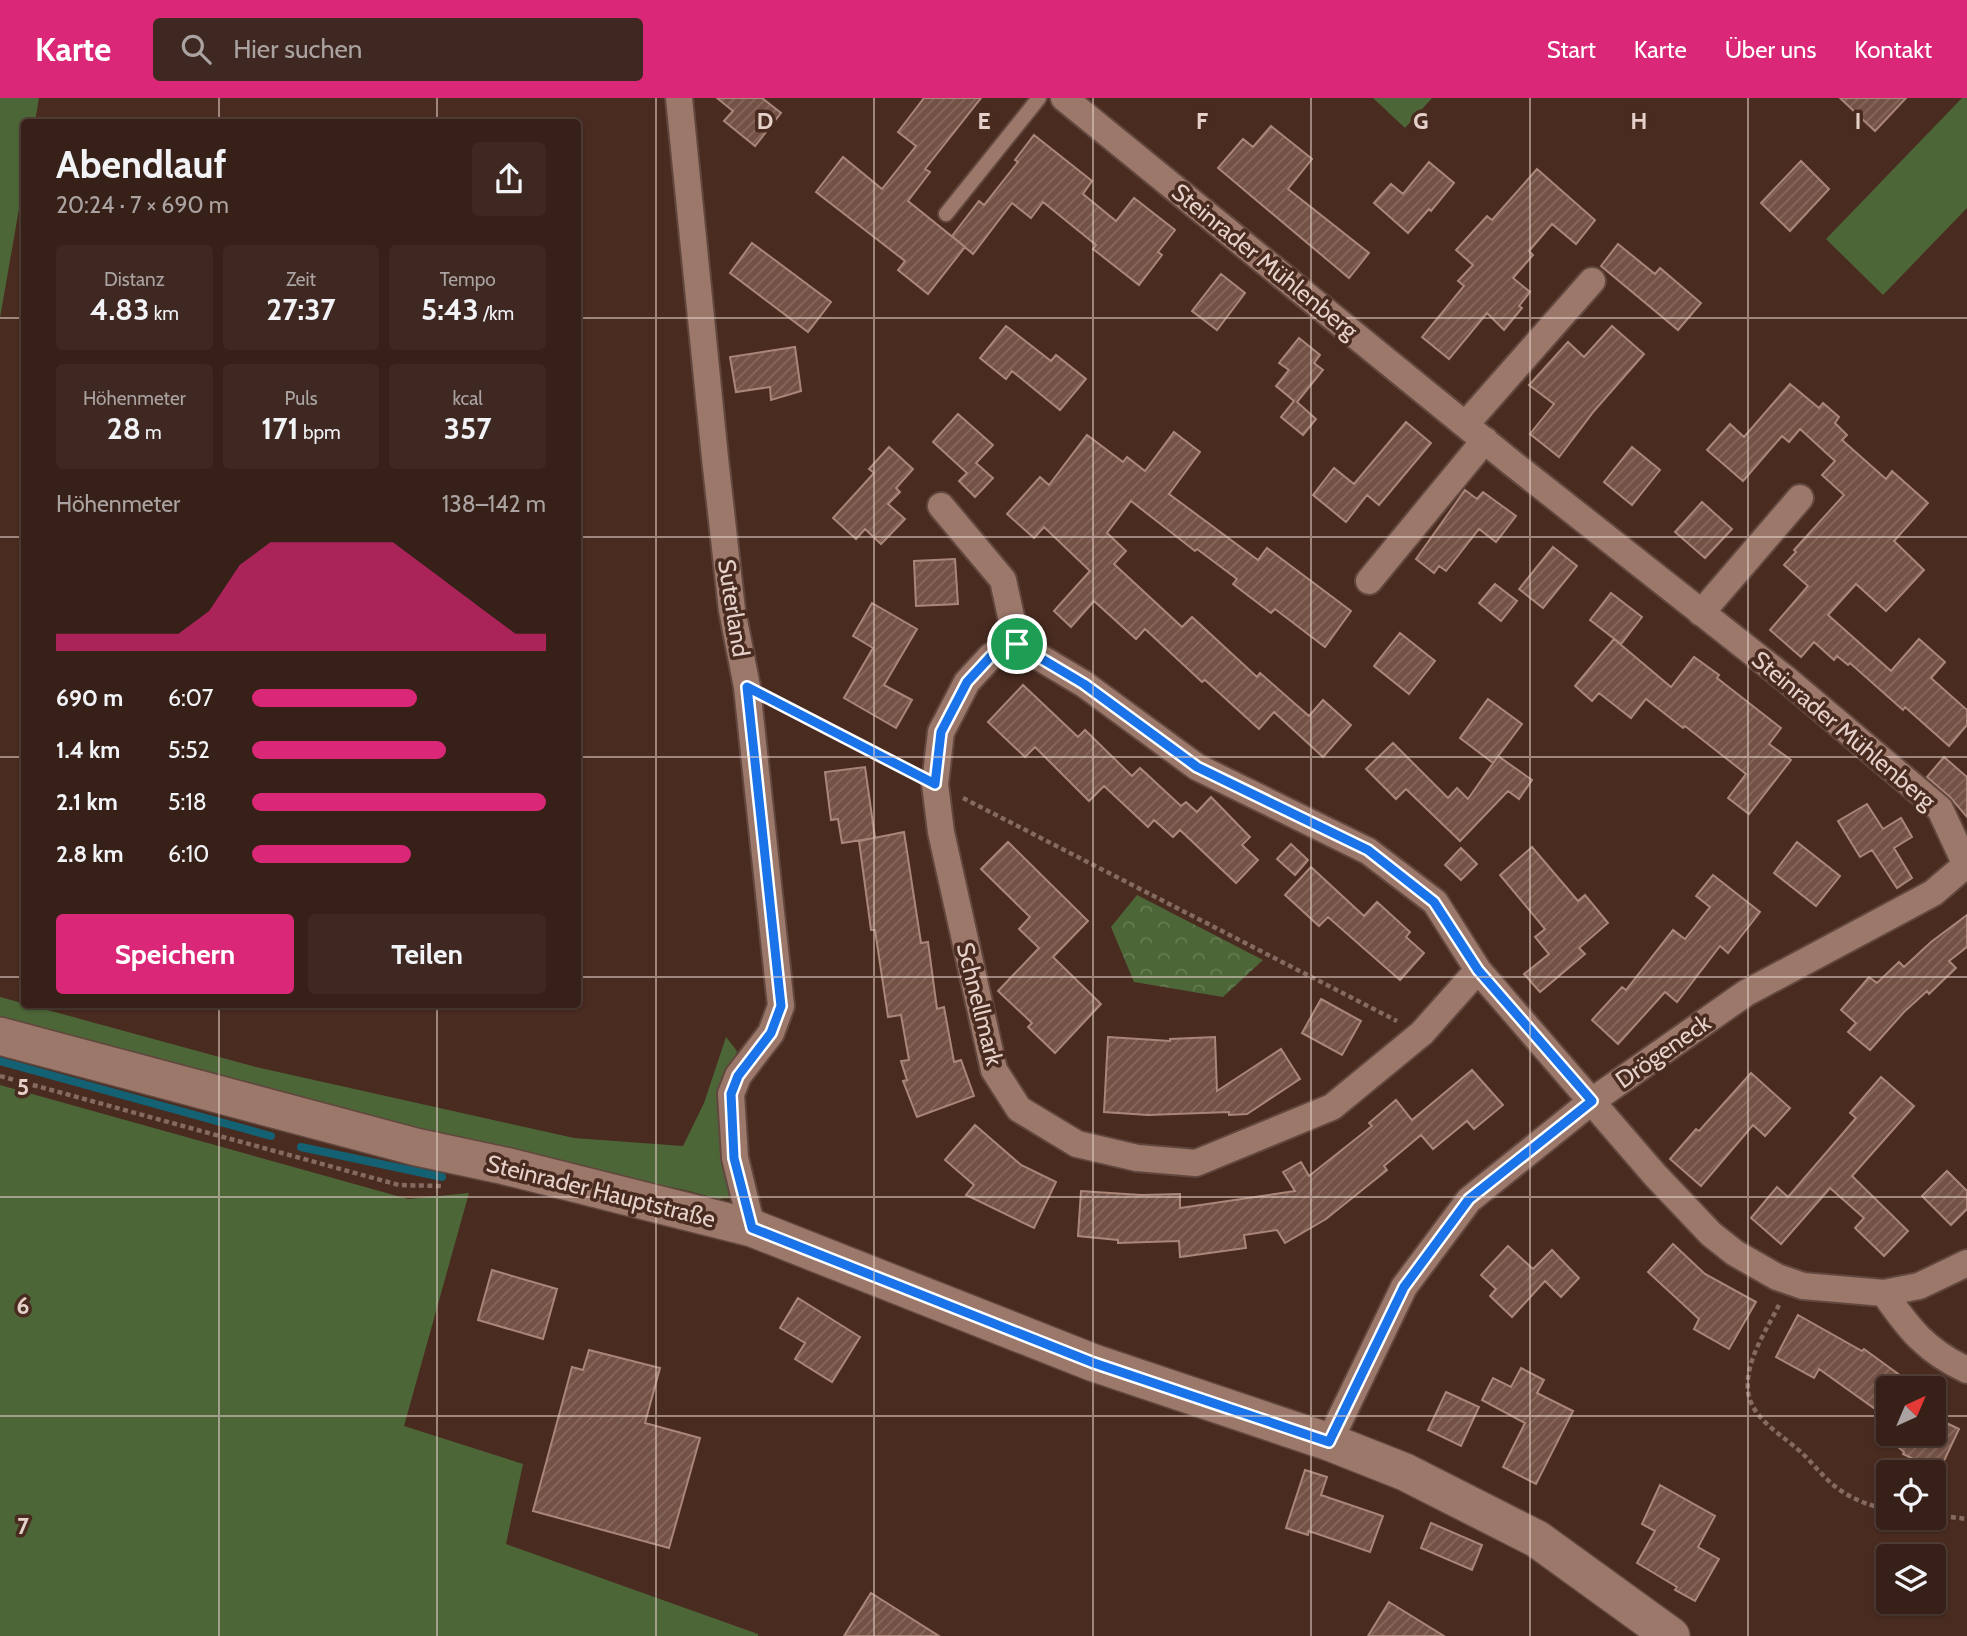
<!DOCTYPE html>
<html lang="de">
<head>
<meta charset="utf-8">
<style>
  :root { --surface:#372018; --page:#3e2821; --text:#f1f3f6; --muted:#aaa3a2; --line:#513e37; --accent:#db2777 }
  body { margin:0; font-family:Cabin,sans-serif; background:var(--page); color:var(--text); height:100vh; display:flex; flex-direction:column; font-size:26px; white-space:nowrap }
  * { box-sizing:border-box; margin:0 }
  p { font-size:23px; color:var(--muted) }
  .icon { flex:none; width:38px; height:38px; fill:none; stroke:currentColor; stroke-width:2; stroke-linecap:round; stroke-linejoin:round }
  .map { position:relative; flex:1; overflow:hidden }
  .side { position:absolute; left:21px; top:21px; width:560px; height:889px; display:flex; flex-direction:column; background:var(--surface); border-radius:7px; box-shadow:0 2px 5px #0004,0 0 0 2px var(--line) }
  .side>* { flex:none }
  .needle { width:46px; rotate:44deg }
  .tools { position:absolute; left:1876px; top:1278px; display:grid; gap:14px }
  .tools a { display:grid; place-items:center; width:70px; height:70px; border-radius:7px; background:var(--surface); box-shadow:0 2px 5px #0004,0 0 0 2px var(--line); font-size:35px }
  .pin { position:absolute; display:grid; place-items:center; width:60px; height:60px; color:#fff; margin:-30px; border:4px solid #fff; border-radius:50%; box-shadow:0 2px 7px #0007 }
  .round { display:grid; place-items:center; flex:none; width:74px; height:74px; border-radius:7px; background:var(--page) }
  .head { display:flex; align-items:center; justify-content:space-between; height:119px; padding:0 35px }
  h1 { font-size:38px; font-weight:700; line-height:52px }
  .stats { display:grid; grid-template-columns:repeat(3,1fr); gap:10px; height:119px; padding:7px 35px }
  .stats div { display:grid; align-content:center; border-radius:7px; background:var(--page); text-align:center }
  .stats b { font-size:30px; font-weight:700 }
  .stats small { font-size:19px; font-weight:400 }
  .stats p { font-size:19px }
  .chart { height:196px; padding:14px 35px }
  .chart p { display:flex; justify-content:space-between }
  .chart svg { width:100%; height:126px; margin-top:7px; fill:var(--accent); opacity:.7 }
  .cta { display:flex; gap:14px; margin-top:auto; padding:14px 35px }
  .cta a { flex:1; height:80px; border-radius:7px; background:var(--accent); color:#fff; font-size:28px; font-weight:700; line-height:80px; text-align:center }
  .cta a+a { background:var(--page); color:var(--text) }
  ul { padding:0 35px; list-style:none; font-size:23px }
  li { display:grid; grid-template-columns:112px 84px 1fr; align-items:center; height:52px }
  li i { height:18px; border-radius:9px; background:var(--accent) }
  header { display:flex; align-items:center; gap:42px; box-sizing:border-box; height:98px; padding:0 35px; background:var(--accent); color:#fff }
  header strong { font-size:33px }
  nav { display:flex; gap:38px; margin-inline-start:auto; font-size:24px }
  .search { width:490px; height:63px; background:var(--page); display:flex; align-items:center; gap:18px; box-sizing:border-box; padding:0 24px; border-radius:7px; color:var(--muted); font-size:26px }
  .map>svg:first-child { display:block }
  .grass { fill:#4d6638 }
  .park { fill:url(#park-crowns) }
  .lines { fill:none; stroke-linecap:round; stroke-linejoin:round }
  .stream { stroke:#146173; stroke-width:8 }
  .building { fill:url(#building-hatch); stroke:#aa8679; stroke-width:2 }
  .lane-casing { stroke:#61473e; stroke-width:18 }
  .street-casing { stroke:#61473e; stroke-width:30 }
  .secondary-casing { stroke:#61473e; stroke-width:40 }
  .path { stroke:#846a61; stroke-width:4.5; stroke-dasharray:5 3.5; stroke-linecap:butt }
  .lane { stroke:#9c786b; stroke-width:14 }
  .street { stroke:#9c786b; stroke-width:26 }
  .secondary { stroke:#9c786b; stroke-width:37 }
  .route-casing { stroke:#fff; stroke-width:14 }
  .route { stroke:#1a73e8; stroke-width:9 }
  .grid { fill:none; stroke:#e5d1ca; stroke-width:2; stroke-opacity:0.55 }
  .labels { text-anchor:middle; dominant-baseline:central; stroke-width:7; stroke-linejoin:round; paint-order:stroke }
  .street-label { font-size:24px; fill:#e5d1ca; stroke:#492b20 }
  .grid-label { font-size:23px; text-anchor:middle; font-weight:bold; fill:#e5d1ca; stroke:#492b20; stroke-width:7; stroke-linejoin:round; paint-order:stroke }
</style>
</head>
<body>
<header>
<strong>Karte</strong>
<div class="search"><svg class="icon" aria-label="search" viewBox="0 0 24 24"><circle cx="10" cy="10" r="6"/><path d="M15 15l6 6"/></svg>Hier suchen</div>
<nav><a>Start</a><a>Karte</a><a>Über uns</a><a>Kontakt</a></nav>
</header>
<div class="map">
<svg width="1967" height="1538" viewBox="0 0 1967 1538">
  <defs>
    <pattern id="park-crowns" width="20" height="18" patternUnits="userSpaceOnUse" patternTransform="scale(1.75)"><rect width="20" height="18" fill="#4d6638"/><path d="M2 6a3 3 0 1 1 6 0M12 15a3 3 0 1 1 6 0" fill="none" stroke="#667b53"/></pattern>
    <pattern id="building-hatch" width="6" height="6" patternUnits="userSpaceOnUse" patternTransform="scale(1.75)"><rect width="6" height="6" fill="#735145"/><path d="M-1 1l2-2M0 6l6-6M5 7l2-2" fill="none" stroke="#87695e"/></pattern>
  </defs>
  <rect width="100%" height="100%" fill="#492b20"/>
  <path class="grass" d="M 0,0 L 39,0 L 35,24 L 24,24 L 24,82 L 0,220 Z
    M 1373,0 L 1432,0 L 1405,30 Z
    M 1962,0 L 1967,0 L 1967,110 L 1883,197 L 1826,141 Z
    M 0,899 L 256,969 L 574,1040 L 683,1048 L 704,1005 L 726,939 L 737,953 L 725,989 L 731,1100 L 718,1101 L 685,1092 L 519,1059 L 0,924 Z
    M 0,987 L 408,1101 L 469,1095 L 404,1328 L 523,1366 L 506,1446 L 758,1536 L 758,1538 L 0,1538 Z"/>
  <path class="park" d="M 1137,797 L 1263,862 L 1223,899 L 1134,884 L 1111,829 Z"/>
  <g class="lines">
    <path class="stream" d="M 0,963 L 271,1038
      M 301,1049 L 442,1079"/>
  </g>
  <path class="building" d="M 717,0 L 762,0 L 781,15 L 755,48 L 724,23 L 733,13 Z
    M 924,0 L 981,0 L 925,71 L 930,74 L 908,103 L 965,149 L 928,196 L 898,172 L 905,163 L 816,94 L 843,59 L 882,91 L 916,48 L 898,34 Z
    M 1840,0 L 1906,0 L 1875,33 Z
    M 1271,28 L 1312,61 L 1288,91 L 1369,155 L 1349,180 L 1218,70 L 1243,41 L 1253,49 Z
    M 1034,37 L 1092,83 L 1083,96 L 1116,123 L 1134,100 L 1175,132 L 1158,154 L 1162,157 L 1139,187 L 1093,151 L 1096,147 L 1043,104 L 1031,120 L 1012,105 L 973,156 L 952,138 L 979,103 L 984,107 L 1018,64 L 1015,62 Z
    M 1801,63 L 1829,91 L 1790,133 L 1761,105 Z
    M 1429,64 L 1454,85 L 1431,113 L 1429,111 L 1408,135 L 1374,105 L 1391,86 L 1403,96 Z
    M 1537,71 L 1595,122 L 1576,146 L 1552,126 L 1529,153 L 1533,157 L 1513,180 L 1530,194 L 1519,208 L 1522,210 L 1504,232 L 1487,215 L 1449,261 L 1422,239 L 1464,188 L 1458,183 L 1473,167 L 1456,152 L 1487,118 L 1492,122 Z
    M 752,145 L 831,204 L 808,234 L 730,175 Z
    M 1618,146 L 1655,176 L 1660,170 L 1701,205 L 1678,232 L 1601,168 Z
    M 1221,176 L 1245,195 L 1217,232 L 1192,213 Z
    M 1006,228 L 1051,263 L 1056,257 L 1086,281 L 1060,312 L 1012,273 L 1006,281 L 980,260 Z
    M 1612,228 L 1644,256 L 1594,313 L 1559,359 L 1530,336 L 1554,306 L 1529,287 L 1568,244 L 1584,259 Z
    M 1299,240 L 1320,257 L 1314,265 L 1323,272 L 1297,304 L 1316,321 L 1303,337 L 1281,319 L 1294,303 L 1276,288 L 1289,272 L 1279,265 Z
    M 795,249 L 801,293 L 771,302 L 770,289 L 736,294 L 730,259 Z
    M 1790,286 L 1819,310 L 1823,305 L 1839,319 L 1835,325 L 1847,337 L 1842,342 L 1886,381 L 1892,373 L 1928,405 L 1894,443 L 1924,472 L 1886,513 L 1856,486 L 1828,517 L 1891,573 L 1919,541 L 1945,564 L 1931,580 L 1967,612 L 1967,627 L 1949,648 L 1905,609 L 1903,612 L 1850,565 L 1848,567 L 1837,558 L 1834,562 L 1814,544 L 1801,559 L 1770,532 L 1808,488 L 1784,467 L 1796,454 L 1794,452 L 1844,397 L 1822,377 L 1835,363 L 1800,331 L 1789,344 L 1782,338 L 1743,383 L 1707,352 L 1730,326 L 1744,339 Z
    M 958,316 L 993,347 L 976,365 L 993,380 L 975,399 L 959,383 L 967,375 L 933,344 Z
    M 1406,324 L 1431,345 L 1379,407 L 1367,397 L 1346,424 L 1313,397 L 1334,370 L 1354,386 Z
    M 1174,334 L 1200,354 L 1169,396 L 1258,462 L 1267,450 L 1351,513 L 1325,549 L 1275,511 L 1271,515 L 1233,486 L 1237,481 L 1197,451 L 1195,453 L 1131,403 L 1107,435 L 1126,453 L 1114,466 L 1182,529 L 1192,519 L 1257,579 L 1260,575 L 1309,618 L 1323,602 L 1351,627 L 1323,659 L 1274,614 L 1259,631 L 1205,582 L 1202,584 L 1145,531 L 1136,541 L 1094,503 L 1071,529 L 1054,513 L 1090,473 L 1044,429 L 1034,440 L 1007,416 L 1040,379 L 1049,387 L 1087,337 L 1123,364 L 1127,359 L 1145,373 Z
    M 889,349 L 913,371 L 896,390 L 900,394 L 888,406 L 905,421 L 881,446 L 865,431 L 856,441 L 833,420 L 874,375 L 869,371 Z
    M 1632,349 L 1660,372 L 1632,407 L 1604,384 Z
    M 1465,392 L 1477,401 L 1483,394 L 1516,418 L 1496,444 L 1479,431 L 1446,473 L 1439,468 L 1434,475 L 1416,461 Z
    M 1702,404 L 1732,431 L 1705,460 L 1675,434 Z
    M 1553,449 L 1577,468 L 1543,510 L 1519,491 Z
    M 955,461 L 958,506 L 916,508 L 914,463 Z
    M 1495,486 L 1517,503 L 1501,523 L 1479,505 Z
    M 1611,495 L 1642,519 L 1621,546 L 1590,522 Z
    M 872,505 L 917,531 L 884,587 L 912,602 L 896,630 L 844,600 L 873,550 L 853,538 Z
    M 1400,535 L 1435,563 L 1409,596 L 1374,568 Z
    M 1614,541 L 1671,589 L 1694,559 L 1719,577 L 1717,580 L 1781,630 L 1769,646 L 1791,662 L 1749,716 L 1728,700 L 1746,676 L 1685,628 L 1683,630 L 1646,601 L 1631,620 L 1599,595 L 1592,603 L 1575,588 Z
    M 1023,587 L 1078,639 L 1085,632 L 1132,678 L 1140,670 L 1181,708 L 1186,704 L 1197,714 L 1211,699 L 1250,739 L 1242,747 L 1258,762 L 1236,785 L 1180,732 L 1173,739 L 1154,722 L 1148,729 L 1104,688 L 1089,703 L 1035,649 L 1025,659 L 988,624 Z
    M 1488,601 L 1522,626 L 1493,665 L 1460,640 Z
    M 1393,645 L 1448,700 L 1457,690 L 1468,701 L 1498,658 L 1532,682 L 1519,701 L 1508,693 L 1460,743 L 1406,691 L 1396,701 L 1366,671 Z
    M 1944,659 L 1967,679 L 1967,719 L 1950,699 L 1927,679 Z
    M 865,669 L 875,740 L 842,745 L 838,721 L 831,722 L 825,674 Z
    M 1867,706 L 1883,731 L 1901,720 L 1912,739 L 1894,750 L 1912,780 L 1897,790 L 1872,752 L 1860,759 L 1838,723 Z
    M 904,734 L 921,845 L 928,844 L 937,911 L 944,909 L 954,964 L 961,962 L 974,998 L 917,1019 L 903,983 L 907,982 L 901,963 L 909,962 L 901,917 L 888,919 L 875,832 L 871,832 L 859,743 Z
    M 1008,744 L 1088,823 L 1053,859 L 1101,906 L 1055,955 L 1028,929 L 1032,925 L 998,893 L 1039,850 L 1019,831 L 1030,819 L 981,771 Z
    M 1797,744 L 1840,778 L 1816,808 L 1774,775 Z
    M 1291,746 L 1308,762 L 1295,777 L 1277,761 Z
    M 1532,749 L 1578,803 L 1585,797 L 1608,825 L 1579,850 L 1585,856 L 1540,894 L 1524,876 L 1549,856 L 1535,839 L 1545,831 L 1500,777 Z
    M 1461,750 L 1477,766 L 1461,782 L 1445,767 Z
    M 1311,769 L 1364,818 L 1377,804 L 1410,834 L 1406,839 L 1424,855 L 1400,882 L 1328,819 L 1319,828 L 1285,797 Z
    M 1713,777 L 1760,814 L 1728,855 L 1720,848 L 1677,904 L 1665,894 L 1618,946 L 1592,922 L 1622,889 L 1626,892 L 1673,832 L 1685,841 L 1710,809 L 1696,798 Z
    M 1967,817 L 1967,849 L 1949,863 L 1956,870 L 1929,896 L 1927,893 L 1904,914 L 1870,952 L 1848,934 L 1856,925 L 1841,912 L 1869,879 L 1877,885 L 1899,864 L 1904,869 L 1931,844 Z
    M 1321,901 L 1361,923 L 1342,957 L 1302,935 Z
    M 1108,939 L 1170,943 L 1170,941 L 1215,939 L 1217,993 L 1281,951 L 1300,981 L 1247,1016 L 1229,1017 L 1229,1014 L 1148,1017 L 1104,1014 Z
    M 1472,972 L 1503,1007 L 1474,1031 L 1467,1023 L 1433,1051 L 1421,1037 L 1384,1068 L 1387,1072 L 1326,1121 L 1285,1145 L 1277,1132 L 1244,1137 L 1246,1150 L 1180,1159 L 1179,1143 L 1118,1145 L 1118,1142 L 1078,1138 L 1081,1093 L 1141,1097 L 1180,1096 L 1180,1110 L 1295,1093 L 1283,1074 L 1301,1064 L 1309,1078 L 1372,1028 L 1369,1025 L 1396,1002 L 1412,1022 Z
    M 1751,975 L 1790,1010 L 1765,1038 L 1753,1027 L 1701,1088 L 1670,1061 L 1696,1031 L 1699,1033 Z
    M 1881,979 L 1914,1008 L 1852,1078 L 1908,1133 L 1884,1158 L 1855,1130 L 1864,1120 L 1830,1090 L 1781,1146 L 1751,1120 L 1777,1089 L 1788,1099 L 1856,1020 L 1850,1015 Z
    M 975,1027 L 1021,1067 L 1056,1084 L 1034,1130 L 966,1097 L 974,1087 L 945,1062 Z
    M 1947,1073 L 1967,1093 L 1967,1111 L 1951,1127 L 1922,1098 Z
    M 1673,1146 L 1705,1176 L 1756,1204 L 1729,1251 L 1694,1231 L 1699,1221 L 1648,1174 Z
    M 1508,1148 L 1533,1171 L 1552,1152 L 1579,1180 L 1561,1199 L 1545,1183 L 1512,1219 L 1490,1198 L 1496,1191 L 1481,1177 Z
    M 492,1172 L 557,1191 L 543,1241 L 478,1222 Z
    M 798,1200 L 860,1239 L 832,1284 L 795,1261 L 805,1245 L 780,1230 Z
    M 1798,1217 L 1862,1253 L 1864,1251 L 1901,1278 L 1893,1290 L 1888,1290 L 1888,1298 L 1878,1313 L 1819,1271 L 1814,1280 L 1776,1259 Z
    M 589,1252 L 660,1270 L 645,1325 L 700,1340 L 669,1450 L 533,1413 L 572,1269 L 583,1272 Z
    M 1521,1270 L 1544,1282 L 1537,1295 L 1573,1313 L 1536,1386 L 1503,1369 L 1525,1325 L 1482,1302 L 1493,1280 L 1511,1289 Z
    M 1446,1294 L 1479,1309 L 1461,1348 L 1428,1332 Z
    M 1934,1319 L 1959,1331 L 1934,1384 L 1934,1371 L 1903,1356 L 1904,1354 L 1881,1335 L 1934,1335 Z
    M 1305,1372 L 1327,1379 L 1321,1397 L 1383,1418 L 1370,1454 L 1309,1433 L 1308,1437 L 1286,1430 Z
    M 1660,1387 L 1715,1418 L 1698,1449 L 1719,1461 L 1695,1503 L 1675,1492 L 1677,1489 L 1637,1465 L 1655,1433 L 1642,1426 Z
    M 1431,1425 L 1482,1447 L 1472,1472 L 1421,1450 Z
    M 871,1495 L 939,1538 L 844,1538 Z
    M 1389,1504 L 1444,1538 L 1368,1538 Z"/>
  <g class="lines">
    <defs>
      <path id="lane" d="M 946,116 L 1039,0"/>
      <path id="street" d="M 679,0 L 715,360 L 732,512 L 747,589 L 781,908 L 771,935 L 738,978 L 731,996 L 735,1060 L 752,1130
        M 1064,0 L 1512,365 L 1786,581 L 1940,711 L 1966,767
        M 1466,326 L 1592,183
        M 941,408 L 1003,482 L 1017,546 L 1084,586 L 1197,669 L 1368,753 L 1435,804 L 1478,872 L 1655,1077 L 1711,1136 L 1735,1155 L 1777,1179 L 1803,1188 L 1884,1195 L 1919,1188 L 1967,1165
        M 1369,483 L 1485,342
        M 1701,515 L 1800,400
        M 1017,546 L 991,558 L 967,584 L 941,634 L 935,686 L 941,734 L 994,972 L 1019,1011 L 1077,1046 L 1137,1060 L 1196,1065 L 1332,1009 L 1422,935 L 1478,872
        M 1884,1195 C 1909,1231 1926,1253 1967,1272
        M 1329,1344 L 1404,1189 L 1469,1102 L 1592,1003 L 1746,895 L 1933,795 L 1967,766"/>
      <path id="secondary" d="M 0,938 L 416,1049 L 505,1068 L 752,1130 L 1094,1265 L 1329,1344 L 1405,1374 L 1537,1441 L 1671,1538"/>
    </defs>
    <use href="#lane" class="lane-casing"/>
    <use href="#street" class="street-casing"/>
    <use href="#secondary" class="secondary-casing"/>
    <path class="path" d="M 773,602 L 911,674
      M 963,700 L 1397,923
      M 0,978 L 399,1087 L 441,1088
      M 1779,1207 C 1766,1233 1745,1263 1748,1293 C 1751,1322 1785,1338 1804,1357 C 1817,1370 1827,1384 1843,1394 C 1857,1403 1872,1408 1888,1412
      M 1934,1417 L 1967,1421"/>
    <use href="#lane" class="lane"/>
    <use href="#street" class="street"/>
    <use href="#secondary" class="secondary"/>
  </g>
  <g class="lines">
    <defs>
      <path id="route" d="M 1017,546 L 1084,586 L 1197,669 L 1368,752 L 1434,804 L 1478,872 L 1592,1003 L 1469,1101 L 1404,1189 L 1329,1344 L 1094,1265 L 752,1130 L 734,1060 L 731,996 L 738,978 L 771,935 L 781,908 L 747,589 L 935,686 L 941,634 L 967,584 L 991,558 Z"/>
    </defs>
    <use href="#route" class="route-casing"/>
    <use href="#route" class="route"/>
  </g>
  <path class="grid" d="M 219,0 L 219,24M 437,0 L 437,24M 656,0 L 656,1538M 874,0 L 874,1538M 1093,0 L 1093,1538M 1311,0 L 1311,1538M 1530,0 L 1530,1538M 1748,0 L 1748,1538M 0,220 L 24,220M 578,220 L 1967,220M 0,439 L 24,439M 578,439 L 1967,439M 0,659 L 24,659M 578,659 L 1967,659M 0,879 L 24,879M 578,879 L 1967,879M 219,906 L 219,1538M 437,906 L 437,1538M 0,1099 L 1967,1099M 0,1318 L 1888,1318M 1934,1318 L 1967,1318"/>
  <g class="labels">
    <g class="street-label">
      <text transform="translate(1265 163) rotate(39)">Steinrader Mühlenberg</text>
      <text transform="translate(734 510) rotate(81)">Suterland</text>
      <text transform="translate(1844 632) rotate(40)">Steinrader Mühlenberg</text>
      <text transform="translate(980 906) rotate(76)">Schnellmark</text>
      <text transform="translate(1663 953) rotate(-35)">Drögeneck</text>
      <text transform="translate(601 1093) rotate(14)">Steinrader Hauptstraße</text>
    </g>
  </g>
  <g class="grid-label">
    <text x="765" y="31">D</text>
    <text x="984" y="31">E</text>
    <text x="1202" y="31">F</text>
    <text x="1421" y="31">G</text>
    <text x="1639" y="31">H</text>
    <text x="1858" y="31">I</text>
    <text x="23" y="997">5</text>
    <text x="23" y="1216">6</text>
    <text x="23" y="1436">7</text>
  </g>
</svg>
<div class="tools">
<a><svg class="needle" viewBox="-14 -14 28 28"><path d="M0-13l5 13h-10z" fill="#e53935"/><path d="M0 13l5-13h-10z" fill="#aaa3a2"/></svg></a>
<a><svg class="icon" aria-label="locate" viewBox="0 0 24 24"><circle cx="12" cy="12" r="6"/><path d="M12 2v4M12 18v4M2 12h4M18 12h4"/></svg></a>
<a><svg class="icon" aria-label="layers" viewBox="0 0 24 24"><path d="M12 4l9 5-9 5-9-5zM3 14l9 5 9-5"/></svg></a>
</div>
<div class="pin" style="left:1017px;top:546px;background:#1e9e55"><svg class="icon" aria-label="arrive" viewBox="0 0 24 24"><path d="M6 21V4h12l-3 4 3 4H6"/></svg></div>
<section class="side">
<div class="head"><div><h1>Abendlauf</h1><p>20:24 · 7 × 690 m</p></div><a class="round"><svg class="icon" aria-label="share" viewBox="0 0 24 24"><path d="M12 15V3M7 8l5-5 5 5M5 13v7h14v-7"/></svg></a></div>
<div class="stats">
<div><p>Distanz</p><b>4.83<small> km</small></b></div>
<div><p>Zeit</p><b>27:37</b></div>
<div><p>Tempo</p><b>5:43<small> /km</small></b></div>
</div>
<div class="stats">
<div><p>Höhenmeter</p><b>28<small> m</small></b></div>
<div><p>Puls</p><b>171<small> bpm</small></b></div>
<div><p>kcal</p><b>357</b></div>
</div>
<div class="chart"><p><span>Höhenmeter</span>138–142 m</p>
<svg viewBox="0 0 160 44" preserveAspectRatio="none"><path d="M0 44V38L10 38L20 38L30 38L40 38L50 30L60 14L70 6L80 6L90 6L100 6L110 6L120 14L130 22L140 30L150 38L160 38V44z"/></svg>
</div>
<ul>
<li><b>690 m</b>6:07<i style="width:56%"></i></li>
<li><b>1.4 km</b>5:52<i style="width:66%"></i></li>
<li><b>2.1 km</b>5:18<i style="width:100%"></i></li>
<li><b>2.8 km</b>6:10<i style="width:54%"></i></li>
</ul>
<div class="cta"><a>Speichern</a><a>Teilen</a></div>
</section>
</div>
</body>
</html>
